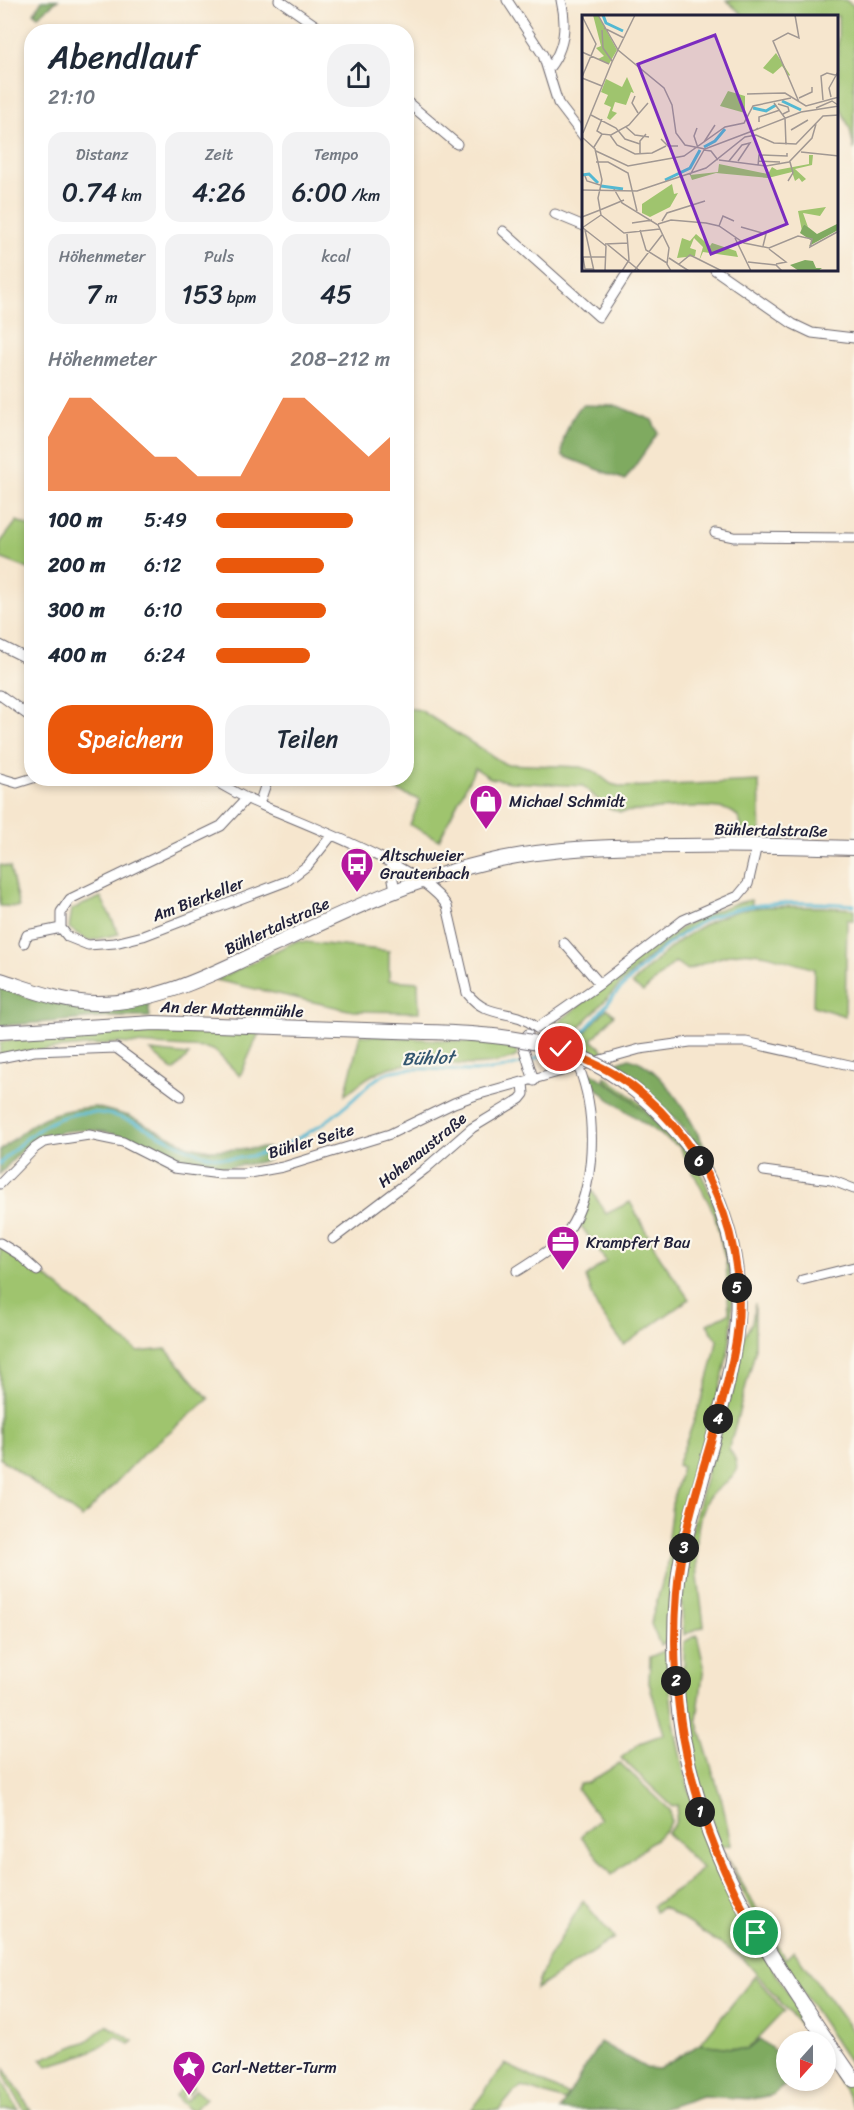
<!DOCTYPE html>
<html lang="de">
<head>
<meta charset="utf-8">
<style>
  :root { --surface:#fff; --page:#f2f2f3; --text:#1f2937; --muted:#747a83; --accent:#ea580c }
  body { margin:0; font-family:Sriracha,sans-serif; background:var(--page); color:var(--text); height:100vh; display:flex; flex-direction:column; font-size:22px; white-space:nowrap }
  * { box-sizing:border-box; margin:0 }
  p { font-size:20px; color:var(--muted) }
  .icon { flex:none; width:33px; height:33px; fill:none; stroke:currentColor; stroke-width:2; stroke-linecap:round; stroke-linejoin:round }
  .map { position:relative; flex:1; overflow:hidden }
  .side { position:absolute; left:24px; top:24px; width:390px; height:762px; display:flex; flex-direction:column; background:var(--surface); border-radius:24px; box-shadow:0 3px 9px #0003 }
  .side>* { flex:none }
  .needle { width:39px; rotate:201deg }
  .tools { position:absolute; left:776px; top:2031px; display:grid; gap:12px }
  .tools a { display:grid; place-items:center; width:60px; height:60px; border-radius:50%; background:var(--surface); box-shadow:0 3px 9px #0003; font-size:30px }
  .pin { position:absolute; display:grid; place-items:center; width:51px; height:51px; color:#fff; margin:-26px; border:3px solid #fff; border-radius:50%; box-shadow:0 2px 6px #0007 }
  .km { position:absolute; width:30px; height:30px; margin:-15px; border-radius:50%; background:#222; color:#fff; font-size:16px; line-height:30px; text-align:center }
  .round { display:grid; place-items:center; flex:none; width:63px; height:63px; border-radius:24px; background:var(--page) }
  .headline { display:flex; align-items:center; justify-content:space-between; height:102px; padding:0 24px }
  h1 { font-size:33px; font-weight:600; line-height:45px }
  .figures { display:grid; grid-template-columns:repeat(3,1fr); gap:9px; height:102px; padding:6px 24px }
  .figures div { display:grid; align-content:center; border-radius:15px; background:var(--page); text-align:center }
  .figures b { font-size:26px; font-weight:600 }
  .figures small { font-size:16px; font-weight:400 }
  .figures p { font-size:16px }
  .chart { height:168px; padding:12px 24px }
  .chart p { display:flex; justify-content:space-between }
  .chart svg { width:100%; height:108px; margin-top:6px; fill:var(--accent); opacity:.7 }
  .button { display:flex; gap:12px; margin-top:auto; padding:12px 24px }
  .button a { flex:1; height:69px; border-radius:24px; background:var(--accent); color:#fff; font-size:24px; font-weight:600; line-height:69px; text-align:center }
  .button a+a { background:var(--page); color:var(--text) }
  ul { padding:0 24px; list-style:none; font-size:20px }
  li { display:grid; grid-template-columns:96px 72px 1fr; align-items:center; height:45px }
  li i { height:15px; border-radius:8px; background:var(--accent) }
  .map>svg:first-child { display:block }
  .green { fill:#9fc46e; stroke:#607354; stroke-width:1.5 }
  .forest { fill:#7faa61; stroke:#50664e; stroke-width:1.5 }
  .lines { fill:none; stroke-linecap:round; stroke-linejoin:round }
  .stream { stroke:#53b8d2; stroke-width:3 }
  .street-casing { stroke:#6c676e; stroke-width:11 }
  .secondary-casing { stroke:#6c676e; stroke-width:16 }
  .street { stroke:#fff; stroke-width:9 }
  .secondary { stroke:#fff; stroke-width:14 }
  .secondary-bridge-casing { stroke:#6c676e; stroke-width:16; stroke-linecap:butt }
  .secondary-bridge { stroke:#fff; stroke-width:14 }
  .route-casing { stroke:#fff; stroke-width:12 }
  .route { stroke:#ea580c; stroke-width:8 }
  .labels { text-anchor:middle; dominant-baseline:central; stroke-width:4.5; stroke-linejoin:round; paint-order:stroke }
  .poi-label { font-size:16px; fill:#22223b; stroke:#fbf7ec; text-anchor:start }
  .street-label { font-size:16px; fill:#22223b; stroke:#fbf7ec }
  .water-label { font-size:18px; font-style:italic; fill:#335670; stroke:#fbf7ec }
  .inset-river { fill:none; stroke:#53b8d2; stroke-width:3 }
  .inset-road { fill:none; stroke:#a19893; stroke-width:1.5 }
  .view { fill:#7b2cbf; fill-opacity:0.15; stroke:#7b2cbf; stroke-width:3 }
  .inset-edge { fill:none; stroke:#22223b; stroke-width:3 }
</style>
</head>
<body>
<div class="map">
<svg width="854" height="2110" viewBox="0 0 854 2110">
  <rect width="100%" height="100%" fill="#fbf7ec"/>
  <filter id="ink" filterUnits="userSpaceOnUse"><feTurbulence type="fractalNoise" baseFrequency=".0167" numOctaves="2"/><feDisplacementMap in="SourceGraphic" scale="12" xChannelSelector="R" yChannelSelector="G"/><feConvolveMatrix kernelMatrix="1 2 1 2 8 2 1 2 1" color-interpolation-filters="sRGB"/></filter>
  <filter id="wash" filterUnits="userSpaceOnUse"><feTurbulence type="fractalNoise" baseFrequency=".008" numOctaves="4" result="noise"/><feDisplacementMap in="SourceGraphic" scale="24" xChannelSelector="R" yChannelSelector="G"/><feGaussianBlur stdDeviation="1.35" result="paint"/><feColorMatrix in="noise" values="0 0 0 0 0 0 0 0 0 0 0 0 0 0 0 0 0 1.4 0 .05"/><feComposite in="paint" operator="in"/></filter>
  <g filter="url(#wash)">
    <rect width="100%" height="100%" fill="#f6e6ce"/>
    <path class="green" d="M 726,0 L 845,0 L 854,6 L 854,150 L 850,129 L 838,103 L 838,16 L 744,16 Z
      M 17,521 L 31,527 L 31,570 L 0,558 L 0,543 Z
      M 407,708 L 420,710 L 505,764 L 581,767 L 594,771 L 611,784 L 623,787 L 759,781 L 761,837 L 743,837 C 742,828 741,817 732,812 C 714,801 645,811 620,812 L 606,807 L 583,786 L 511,782 L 490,778 L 475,768 L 439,840 L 410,825 L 420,800 L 368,779 L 406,778 Z
      M 0,865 L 10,867 L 19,907 L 0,906 Z
      M 101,897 L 119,934 L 88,941 L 69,928 L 72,909 Z
      M 751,900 L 752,905 C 672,917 617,989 564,1044 L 551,1039 L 555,1025 C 612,980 679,913 751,900 Z
      M 823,907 L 854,909 L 854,920 L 847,920 L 845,1016 L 813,1006 L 814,969 C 754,951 748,943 688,970 L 675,962 L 643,992 L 632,984 C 661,955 693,924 734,912 C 761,904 795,907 823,907 Z
      M 296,941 L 389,951 L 389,980 L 418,982 L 419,1012 L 353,1011 L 216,980 Z
      M 607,1008 L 614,1015 L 592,1040 L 604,1051 L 595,1057 L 572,1047 Z
      M 131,1030 L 259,1033 L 240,1076 L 215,1051 L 206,1048 L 117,1043 L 0,1054 L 0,1043 L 8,1041 Z
      M 360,1035 L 489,1043 L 516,1048 L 517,1056 C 478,1075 430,1055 388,1068 C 371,1073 359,1084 345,1095 Z
      M 151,1051 L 189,1055 L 174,1071 Z
      M 605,1076 C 636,1099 669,1124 691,1157 C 723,1206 738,1282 730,1340 C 726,1370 716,1400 708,1429 C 691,1490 674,1551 670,1615 L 667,1616 L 668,1641 L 660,1645 L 651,1624 L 652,1618 L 670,1555 L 668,1537 L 672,1504 L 682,1467 L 677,1465 C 693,1424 710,1382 717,1340 L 707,1324 L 729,1313 L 726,1262 L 714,1213 L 680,1147 L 661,1135 L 665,1131 L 632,1100 L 604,1079 Z
      M 588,1184 L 606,1214 L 630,1202 L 660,1257 L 689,1299 L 624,1345 L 597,1308 L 586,1277 L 606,1261 L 577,1220 Z
      M 0,1247 L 18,1254 L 138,1352 L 166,1349 L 209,1399 L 143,1454 L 82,1518 L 0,1458 Z
      M 755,1303 L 755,1352 L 729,1449 C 753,1481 714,1482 705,1503 C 689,1541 700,1587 704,1626 L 684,1635 L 681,1597 L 691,1533 L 740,1345 L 752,1322 Z
      M 697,1635 L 704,1666 L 697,1720 L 723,1805 L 731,1845 L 723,1847 L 719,1845 L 687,1741 L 681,1667 L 684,1666 L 684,1642 Z
      M 668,1649 C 670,1803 735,1916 820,2041 L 814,2041 L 743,1958 L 663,1907 L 655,1912 L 653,1906 L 688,1883 L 702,1868 L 667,1833 L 675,1824 L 678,1805 L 673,1807 L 621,1758 L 640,1743 L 664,1734 L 649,1683 L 650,1657 Z
      M 620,1763 L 670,1810 L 671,1822 L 666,1830 L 612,1875 L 581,1836 L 600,1819 L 577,1789 L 580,1784 L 588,1783 Z
      M 725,1853 L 785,1959 L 794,1951 L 854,2033 L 854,2070 L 759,1926 Z
      M 583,1901 L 614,1938 L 536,1989 L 547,1960 Z
      M 755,1976 L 784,2011 L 747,2050 L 700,2044 Z
      M 107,2025 L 134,2041 L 130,2044 L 116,2036 C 97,2052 70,2059 47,2066 L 41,2059 L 87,2041 Z
      M 825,2048 L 854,2089 L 854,2106 L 825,2058 Z
      M 505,2064 L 569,2095 L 565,2101 L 522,2087 L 514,2092 L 499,2110 L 471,2110 Z
      M 5,2069 L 31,2110 L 24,2110 L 4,2075 Z
      M 0,2078 L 1,2079 L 18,2110 L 0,2110 Z
      M 186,2082 L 194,2087 L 189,2094 L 185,2091 L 181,2096 L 186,2101 L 196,2090 L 206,2098 L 194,2110 L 189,2110 L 175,2096 Z"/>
    <path class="forest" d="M 42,0 L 58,0 L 38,16 L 34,13 Z
      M 582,405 L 618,406 L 652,420 L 658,433 L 625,480 L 563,456 C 559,441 572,416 582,405 Z
      M 0,987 L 38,1001 L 91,1008 L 148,1002 L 150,1017 L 112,1017 L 0,1026 Z
      M 629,1058 C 668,1067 699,1135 715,1168 L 712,1170 C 689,1128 651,1090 610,1065 Z
      M 591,1072 L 632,1100 L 665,1131 L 661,1135 L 609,1099 L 589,1081 Z
      M 95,1107 L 129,1116 L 189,1146 L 210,1150 L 268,1148 L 269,1160 C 238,1168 200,1171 169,1160 C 153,1154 138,1144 123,1137 C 97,1126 58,1128 33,1142 C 21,1149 10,1164 0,1174 L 0,1151 C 35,1120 47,1110 95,1107 Z
      M 760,2039 L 786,2060 L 786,2080 L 791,2081 L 772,2095 L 752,2099 L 702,2096 L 659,2110 L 560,2110 L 600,2042 L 646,2068 L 659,2069 L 700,2044 L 747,2050 Z"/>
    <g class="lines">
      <path class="stream" d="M 565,1046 C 584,1036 604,1006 619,990 C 645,964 675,934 709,918 C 752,899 807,902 854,905
        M 0,1164 C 44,1115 86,1096 148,1129 C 176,1143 200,1159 233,1158 C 268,1158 317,1131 343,1108 C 358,1097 371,1078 390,1072 C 417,1065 449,1072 476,1071 C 503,1071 527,1063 551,1052"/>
    </g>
  </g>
  <g filter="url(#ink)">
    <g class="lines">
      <defs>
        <path id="street" d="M 279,0 L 325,32
          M 507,0 L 543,55 L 558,103 L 584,137
          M 549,68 C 565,48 567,25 561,0
          M 406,101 L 457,144
          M 555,214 L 584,226
          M 503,231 L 599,317 L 629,270
          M 715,270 L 793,324 L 812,333 L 854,338
          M 715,533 L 734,537 L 854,538
          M 0,645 L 32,661
          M 0,695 L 32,718
          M 0,778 L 17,783 L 33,778
          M 210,778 C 226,787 242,797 259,804 C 304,824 423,867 447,906 L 467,993 C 490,1022 512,1006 537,1028 L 600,984 L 683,920 L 738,896 L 748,884 L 757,845
          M 247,798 L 221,826 L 70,899 L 61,912 L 61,928 L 68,937 L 88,945 L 115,943 L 143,936 L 287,881 L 308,865 L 332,835
          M 259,804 L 268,778
          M 390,864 L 395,890
          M 24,943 L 27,935 L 61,928
          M 564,943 L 600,984
          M 528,1034 L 522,1042 L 534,1081
          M 0,1058 L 34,1051 L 116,1048 L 181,1096
          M 764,1171 L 831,1180 L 854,1189
          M 0,1184 L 35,1148 L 44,1142 L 89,1135 L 123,1142 L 174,1168 L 220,1174 L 245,1174 L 283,1167 L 390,1134 L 454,1103 L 476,1095 L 640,1049 L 690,1042 L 746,1042 L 854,1066
          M 333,1239 L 425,1169 L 472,1128 L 520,1099 L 524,1094 L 523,1083
          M 0,1243 L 18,1254 L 37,1271
          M 517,1271 C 534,1260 557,1247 568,1231 C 597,1189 597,1113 579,1068
          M 802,1280 L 854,1267"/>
        <path id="secondary" d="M 0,980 C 32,990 63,1003 97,1003 C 160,1003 216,972 272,946 C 341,914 409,880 483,863 C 548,847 615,846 681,846 C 739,845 796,846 854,848
          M 0,1032 L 154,1023 L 425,1032
          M 694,1152 C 764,1276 737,1354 701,1482 C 691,1518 679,1556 677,1593 C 661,1799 743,1919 854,2080"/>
      </defs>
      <use href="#street" class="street-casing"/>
      <use href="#secondary" class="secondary-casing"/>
      <use href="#street" class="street"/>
      <use href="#secondary" class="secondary"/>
      <defs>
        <path id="secondary-bridge" d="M 425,1032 C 550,1035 614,1051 694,1152"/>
      </defs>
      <use href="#secondary-bridge" class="secondary-bridge-casing"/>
      <use href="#secondary-bridge" class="secondary-bridge"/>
    </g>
  </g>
  <g class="lines" filter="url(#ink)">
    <defs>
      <path id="route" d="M 561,1049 C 579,1057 598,1064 614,1074 C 706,1130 755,1248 734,1352 C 719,1432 683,1511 677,1592 C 667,1717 695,1825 756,1933"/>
    </defs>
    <use href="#route" class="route-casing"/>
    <use href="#route" class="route"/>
  </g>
  <defs>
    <symbol id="shop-pin" viewBox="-11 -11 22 30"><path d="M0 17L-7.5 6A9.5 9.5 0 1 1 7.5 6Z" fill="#b5179e" stroke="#fbf7ec"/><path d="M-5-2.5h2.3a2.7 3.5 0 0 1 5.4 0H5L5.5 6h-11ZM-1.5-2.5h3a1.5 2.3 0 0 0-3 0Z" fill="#fff"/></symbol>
    <symbol id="bus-pin" viewBox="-11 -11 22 30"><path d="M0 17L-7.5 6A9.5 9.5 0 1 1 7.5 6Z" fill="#b5179e" stroke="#fbf7ec"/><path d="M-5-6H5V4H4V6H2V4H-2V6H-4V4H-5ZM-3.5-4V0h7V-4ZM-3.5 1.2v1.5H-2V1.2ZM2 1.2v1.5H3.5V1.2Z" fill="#fff"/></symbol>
    <symbol id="office-pin" viewBox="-11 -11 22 30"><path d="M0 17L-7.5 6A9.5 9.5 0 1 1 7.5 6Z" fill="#b5179e" stroke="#fbf7ec"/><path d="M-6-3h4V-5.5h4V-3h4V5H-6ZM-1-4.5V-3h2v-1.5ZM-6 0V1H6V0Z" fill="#fff"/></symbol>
    <symbol id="sight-pin" viewBox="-11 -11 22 30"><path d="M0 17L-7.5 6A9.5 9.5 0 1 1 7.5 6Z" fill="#b5179e" stroke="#fbf7ec"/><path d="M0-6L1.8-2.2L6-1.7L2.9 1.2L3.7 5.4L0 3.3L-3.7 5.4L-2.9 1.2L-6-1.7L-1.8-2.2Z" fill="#fff"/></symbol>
  </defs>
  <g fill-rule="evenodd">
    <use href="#shop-pin" x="467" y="782" width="38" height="52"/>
    <use href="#bus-pin" x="338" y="845" width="38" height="52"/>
    <use href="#office-pin" x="544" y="1223" width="38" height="52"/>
    <use href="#sight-pin" x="170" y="2048" width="38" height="52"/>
  </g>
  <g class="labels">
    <g class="poi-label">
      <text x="509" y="801">Michael Schmidt</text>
      <text x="380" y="855">Altschweier<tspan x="380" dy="18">Grautenbach</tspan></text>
      <text x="586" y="1242">Krampfert Bau</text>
      <text x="212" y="2067">Carl-Netter-Turm</text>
    </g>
    <g class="street-label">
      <text transform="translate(771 830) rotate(1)">Bühlertalstraße</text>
      <text transform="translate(198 899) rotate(-21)">Am Bierkeller</text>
      <text transform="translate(277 926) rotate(-25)">Bühlertalstraße</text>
      <text transform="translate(232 1009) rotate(2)">An der Mattenmühle</text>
      <text transform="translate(311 1141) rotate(-16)">Bühler Seite</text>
      <text transform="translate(422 1150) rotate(-39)">Hohenaustraße</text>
    </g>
    <g class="water-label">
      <text transform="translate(428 1058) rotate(-2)">Bühlot</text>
    </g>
  </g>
  <g transform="translate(582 15)">
    <rect width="256" height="256" fill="#f6e6ce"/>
    <path d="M 11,0 L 16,0 L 35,35 L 27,49 L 16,44 L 22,41 L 14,33 L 19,31 ZM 194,38 L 208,60 L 207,61 L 200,51 L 191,59 L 181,53 ZM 45,62 L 52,78 L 49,77 L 44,90 L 33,87 L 30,96 L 35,98 L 28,105 L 25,103 L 29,92 L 22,89 L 26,80 L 19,77 L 24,64 L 40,72 ZM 146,76 L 163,81 L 163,98 L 138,91 ZM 227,140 L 231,140 L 230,150 L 213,154 L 224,164 L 220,167 L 217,163 L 213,166 L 210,157 L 186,163 L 134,158 L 110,165 L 108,160 L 136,157 L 137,149 L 186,159 L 190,152 L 195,155 L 227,149 ZM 90,169 L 92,179 L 96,178 L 88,192 L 68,202 L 60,198 L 60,189 ZM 244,192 L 238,201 L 221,198 L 226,212 L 235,219 L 222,209 L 220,216 L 216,196 ZM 114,219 L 128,231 L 130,228 L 154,236 L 156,242 L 121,237 L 117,246 L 121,232 L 112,223 L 108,233 L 114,235 L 113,241 L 95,243 L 100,223 L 108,226 Z" fill="#9fc46e"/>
    <path d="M 222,209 L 235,219 L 255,209 L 256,215 L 227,231 L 230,226 L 218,218 ZM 223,245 L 231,246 L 234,253 L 240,253 L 236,256 L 217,256 L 208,250 Z" fill="#7faa61"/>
    <path class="inset-river" d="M 21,0 L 24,8 L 41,16M 200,86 L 219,95M 171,93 L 184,96 L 194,90M 122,132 L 133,126 L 143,114M 0,160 L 7,159 L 16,168M 83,165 L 108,153 L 118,135M 19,171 L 41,174"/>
    <path class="inset-road" d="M 16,0 L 36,35 L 82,73 L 90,90 L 94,118 L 103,130 L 123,134 L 173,115M 213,0 L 217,23 L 206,18 L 191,26 L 217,87M 0,1 L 14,29 L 0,62M 22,13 L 42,23M 20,15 L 21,33 L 30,46M 0,37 L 27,49M 30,47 L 53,0M 0,63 L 20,71M 165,79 L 203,78 L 224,91 L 257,82M 53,81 L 50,88 L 56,98M 249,82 L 247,73 L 257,55M 217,83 L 230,77 L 230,72M 241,85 L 239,61 L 245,58 L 257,61M 192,88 L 203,103 L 204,130M 196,89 L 206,92 L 207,96 L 201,99M 234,93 L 250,86 L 256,90M 9,100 L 34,113 L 43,124 L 58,129M 177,107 L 177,102 L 198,95M 44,112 L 53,120 L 67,122M 115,113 L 112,121 L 116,133M 176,113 L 173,115 L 219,97 L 257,91M 209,115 L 226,105M 1,118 L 30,47M 20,119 L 15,116 L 20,104M 28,120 L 35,130 L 53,139 L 70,138 L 84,131M 79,124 L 86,131 L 96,131M 122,127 L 133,110M 12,132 L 20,119 L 29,120 L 47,110 L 66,88M 14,136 L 46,151 L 102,141 L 143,112 L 162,108 L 171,91 L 209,83M 219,137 L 257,141M 58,138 L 58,126 L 64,119M 137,145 L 184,151 L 207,147 L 230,123 L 234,109M 147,146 L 160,130 L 168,128 L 156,146M 177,146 L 198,147M 14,147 L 26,147 L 46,158 L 55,196M 176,151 L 177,140 L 205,141 L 205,138M 108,160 L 122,135 L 129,136 L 136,145M 3,161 L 5,166 L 18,170M 206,166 L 211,158 L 208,147M 32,174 L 40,188 L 76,210 L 87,233 L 85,249 L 89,256M 0,175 L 55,176 L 124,153 L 163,122 L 174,120 L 192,128 L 214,129 L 241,101 L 257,100M 18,195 L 42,185M 19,200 L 42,218 L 78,214M 0,202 L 18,195M 80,206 L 85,198 L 123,186M 50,208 L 70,205M 76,209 L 89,205 L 124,208 L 137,211 L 162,228 L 187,233 L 216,221 L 230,224 L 228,232 L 257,216M 137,211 L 141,201 L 152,206M 159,212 L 184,219 L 181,231M 0,213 L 19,200 L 16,183 L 20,165 L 13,134 L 1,123M 1,213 L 24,231 L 23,256M 3,215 L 12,256M 58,215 L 64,235 L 85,248M 153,223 L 169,256M 23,229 L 46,228M 25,229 L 58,256M 187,234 L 204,247 L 194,249M 0,242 L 24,242M 1,242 L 3,254 L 12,254M 87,243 L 107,256M 166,247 L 194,250 L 200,256M 97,249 L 108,240 L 140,256M 40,256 L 47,245 L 45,219M 52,256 L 80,220"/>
    <path class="view" d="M 133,20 L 205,209 L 129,239 L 56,49 Z"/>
    <rect width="256" height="256" class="inset-edge"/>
  </g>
</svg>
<div class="tools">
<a><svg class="needle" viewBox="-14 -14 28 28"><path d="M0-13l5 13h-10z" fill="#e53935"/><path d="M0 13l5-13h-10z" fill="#747a83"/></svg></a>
</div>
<div class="pin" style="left:756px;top:1933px;background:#1e9e55"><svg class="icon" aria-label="arrive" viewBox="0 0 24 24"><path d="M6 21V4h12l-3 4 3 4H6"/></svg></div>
<div class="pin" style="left:561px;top:1049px;background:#d93025"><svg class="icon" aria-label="check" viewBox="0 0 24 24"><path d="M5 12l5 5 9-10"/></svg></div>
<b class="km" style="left:700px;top:1812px">1</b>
<b class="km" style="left:676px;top:1681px">2</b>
<b class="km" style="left:684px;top:1548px">3</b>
<b class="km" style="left:718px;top:1419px">4</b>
<b class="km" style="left:737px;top:1288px">5</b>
<b class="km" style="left:699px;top:1161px">6</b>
<section class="side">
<div class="headline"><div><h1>Abendlauf</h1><p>21:10</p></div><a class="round"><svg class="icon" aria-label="share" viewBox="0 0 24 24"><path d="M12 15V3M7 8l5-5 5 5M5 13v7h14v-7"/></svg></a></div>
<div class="figures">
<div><p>Distanz</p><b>0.74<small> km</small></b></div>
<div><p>Zeit</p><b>4:26</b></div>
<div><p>Tempo</p><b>6:00<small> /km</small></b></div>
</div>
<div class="figures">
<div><p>Höhenmeter</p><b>7<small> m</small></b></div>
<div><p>Puls</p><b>153<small> bpm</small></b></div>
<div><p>kcal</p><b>45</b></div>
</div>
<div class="chart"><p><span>Höhenmeter</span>208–212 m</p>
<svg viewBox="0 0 160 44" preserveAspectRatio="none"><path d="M0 44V22L10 6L20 6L30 14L40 22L50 30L60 30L70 38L80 38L90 38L100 22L110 6L120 6L130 14L140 22L150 30L160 22V44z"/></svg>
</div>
<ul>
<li><b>100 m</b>5:49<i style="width:79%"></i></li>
<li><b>200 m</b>6:12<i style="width:62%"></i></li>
<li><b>300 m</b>6:10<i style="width:63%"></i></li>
<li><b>400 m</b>6:24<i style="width:54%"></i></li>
</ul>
<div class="button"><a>Speichern</a><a>Teilen</a></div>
</section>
</div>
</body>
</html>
